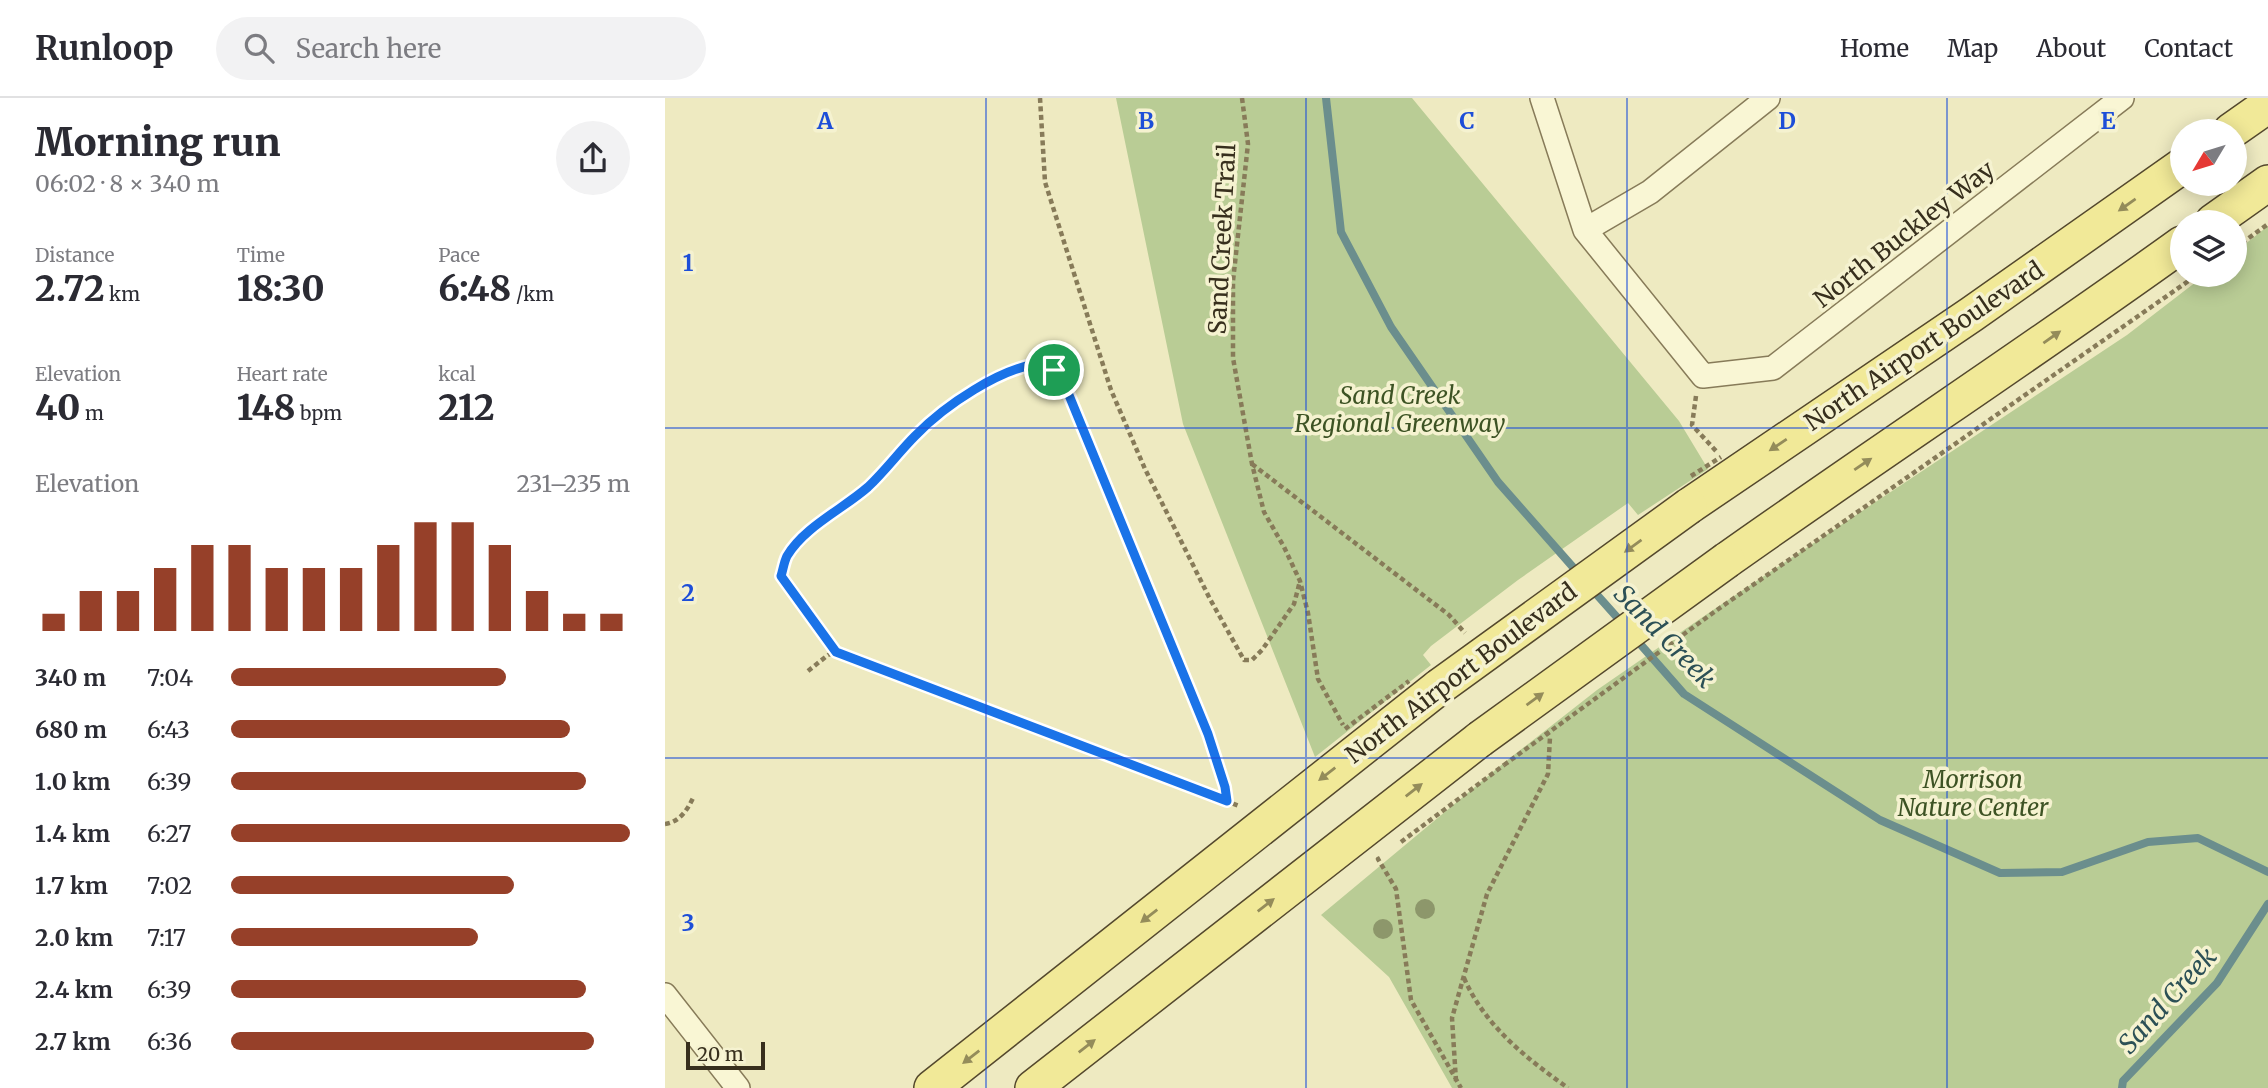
<!DOCTYPE html>
<html lang="en">
<head>
<meta charset="utf-8">
<style>
  :root { --surface:#fff; --page:#f2f2f3; --text:#2b2b33; --muted:#7c7c81; --line:#e1e1e2; --accent:#964029 }
  body { margin:0; font-family:Merriweather,serif; background:var(--page); color:var(--text); height:100vh; display:flex; flex-direction:column; font-size:26px; white-space:nowrap }
  * { box-sizing:border-box; margin:0 }
  p { font-size:23px; color:var(--muted) }
  .icon { flex:none; width:38px; height:38px; fill:none; stroke:currentColor; stroke-width:2; stroke-linecap:round; stroke-linejoin:round }
  .map { position:relative; flex:1; overflow:hidden }
  .drawer { display:flex; flex-direction:column; background:var(--surface); width:665px }
  .drawer>* { flex:none }
  .needle { width:46px; rotate:232deg }
  .fabs { position:absolute; left:1505px; top:21px; display:grid; gap:14px }
  .fabs a { display:grid; place-items:center; width:77px; height:77px; border-radius:50%; background:var(--surface); box-shadow:0 4px 18px #0003; font-size:35px }
  .scale { position:absolute; left:21px; bottom:18px; width:79px; box-sizing:border-box; padding-left:7px; border:4px solid #372f1d; border-top:0; font-size:19px; line-height:24px; white-space:nowrap; color:#372f1d; -webkit-text-stroke:5px #f5f2d0; paint-order:stroke }
  .pin { position:absolute; display:grid; place-items:center; width:60px; height:60px; color:#fff; margin:-30px; border:4px solid #fff; border-radius:50%; box-shadow:0 2px 7px #0007 }
  .round { display:grid; place-items:center; flex:none; width:74px; height:74px; border-radius:37px; background:var(--page) }
  .summary { display:flex; align-items:center; justify-content:space-between; height:119px; padding:0 35px }
  h1 { font-size:38px; font-weight:800; line-height:52px }
  .figures { display:grid; grid-template-columns:repeat(3,1fr); gap:10px; height:119px; padding:7px 35px }
  .figures div { display:grid; align-content:center }
  .figures b { font-size:35px; font-weight:800 }
  .figures small { font-size:19px; font-weight:400 }
  .figures p { font-size:19px }
  .chart { height:196px; padding:14px 35px }
  .chart p { display:flex; justify-content:space-between }
  .chart svg { width:100%; height:126px; margin-top:7px; stroke:var(--accent); stroke-width:6 }
  ul { padding:0 35px; list-style:none; font-size:23px }
  li { display:grid; grid-template-columns:112px 84px 1fr; align-items:center; height:52px }
  li i { height:18px; border-radius:9px; background:var(--accent) }
  header { display:flex; align-items:center; gap:42px; box-sizing:border-box; height:98px; padding:0 35px; background:var(--surface); border-bottom:2px solid var(--line) }
  header strong { font-size:33px }
  nav { display:flex; gap:38px; margin-inline-start:auto; font-size:24px }
  .search { width:490px; height:63px; background:var(--page); display:flex; align-items:center; gap:18px; box-sizing:border-box; padding:0 24px; border-radius:38px; color:var(--muted); font-size:26px }
  main { display:flex; flex:1; min-height:0 }
  .map>svg:first-child { display:block }
  .green { fill:#b9cc95 }
  .lines { fill:none; stroke-linecap:round; stroke-linejoin:round }
  .stream { stroke:#6b8e8d; stroke-width:8 }
  .minor-casing { stroke:#877b59; stroke-width:26 }
  .primary-casing { stroke:#54482d; stroke-width:38 }
  .path { stroke:#877b59; stroke-width:4.5; stroke-dasharray:5 3.5; stroke-linecap:butt }
  .minor { stroke:#f9f6d4; stroke-width:23 }
  .primary { stroke:#f1e998; stroke-width:35 }
  .primary-bridge-casing { stroke:#54482d; stroke-width:38; stroke-linecap:butt }
  .path-bridge { stroke:#877b59; stroke-width:4.5; stroke-dasharray:5 3.5; stroke-linecap:butt }
  .primary-bridge { stroke:#f1e998; stroke-width:35 }
  .tree { fill:#8d976b }
  .oneway { fill:#948c5a }
  .route-casing { stroke:#fff; stroke-width:14 }
  .route { stroke:#1a73e8; stroke-width:9 }
  .grid { fill:none; stroke:#1d4ed8; stroke-width:2; stroke-opacity:0.55 }
  .labels { text-anchor:middle; dominant-baseline:central; stroke-width:7; stroke-linejoin:round; paint-order:stroke }
  .street-label { font-size:24px; fill:#372f1d; stroke:#f5f2d0 }
  .park-label { font-size:24px; font-style:italic; fill:#3d5324; stroke:#f5f2d0 }
  .water-label { font-size:26px; font-style:italic; fill:#2c5056; stroke:#f5f2d0 }
  .grid-label { font-size:23px; text-anchor:middle; font-weight:bold; fill:#1d4ed8; stroke:#f5f2d0; stroke-width:7; stroke-linejoin:round; paint-order:stroke }
</style>
</head>
<body>
<header>
<strong>Runloop</strong>
<div class="search"><svg class="icon" aria-label="search" viewBox="0 0 24 24"><circle cx="10" cy="10" r="6"/><path d="M15 15l6 6"/></svg>Search here</div>
<nav><a>Home</a><a>Map</a><a>About</a><a>Contact</a></nav>
</header>
<main>
<section class="drawer">
<div class="summary"><div><h1>Morning run</h1><p>06:02 · 8 × 340 m</p></div><a class="round"><svg class="icon" aria-label="share" viewBox="0 0 24 24"><path d="M12 15V3M7 8l5-5 5 5M5 13v7h14v-7"/></svg></a></div>
<div class="figures">
<div><p>Distance</p><b>2.72<small> km</small></b></div>
<div><p>Time</p><b>18:30</b></div>
<div><p>Pace</p><b>6:48<small> /km</small></b></div>
</div>
<div class="figures">
<div><p>Elevation</p><b>40<small> m</small></b></div>
<div><p>Heart rate</p><b>148<small> bpm</small></b></div>
<div><p>kcal</p><b>212</b></div>
</div>
<div class="chart"><p><span>Elevation</span>231–235 m</p>
<svg viewBox="0 0 160 44" preserveAspectRatio="none"><path d="M5 44V38M15 44V30M25 44V30M35 44V22M45 44V14M55 44V14M65 44V22M75 44V22M85 44V22M95 44V14M105 44V6M115 44V6M125 44V14M135 44V30M145 44V38M155 44V38"/></svg>
</div>
<ul>
<li><b>340 m</b>7:04<i style="width:69%"></i></li>
<li><b>680 m</b>6:43<i style="width:85%"></i></li>
<li><b>1.0 km</b>6:39<i style="width:89%"></i></li>
<li><b>1.4 km</b>6:27<i style="width:100%"></i></li>
<li><b>1.7 km</b>7:02<i style="width:71%"></i></li>
<li><b>2.0 km</b>7:17<i style="width:62%"></i></li>
<li><b>2.4 km</b>6:39<i style="width:89%"></i></li>
<li><b>2.7 km</b>6:36<i style="width:91%"></i></li>
</ul>
</section>
<div class="map">
<svg width="1603" height="990" viewBox="0 0 1603 990">
  <rect width="100%" height="100%" fill="#eeeac1"/>
  <path class="green" d="M 451,0 L 747,0 L 1014,323 L 1043,371 L 973,417 L 963,405 L 853,482 L 766,548 L 758,557 L 766,567 L 650,659 L 518,326 Z
    M 1603,128 L 1603,990 L 787,990 L 724,879 L 656,817 L 840,664 L 932,592 L 1045,514 L 1462,237 L 1540,177 L 1570,177 L 1570,154 Z"/>
  <g class="lines">
    <path class="stream" d="M 661,0 L 676,134 L 726,229 L 833,384 L 914,476
      M 925,489 L 958,526
      M 969,539 L 1019,596 L 1215,722 L 1335,775 L 1397,774 L 1483,744 L 1533,740 L 1603,774
      M 1457,990 L 1458,983 L 1552,885 L 1603,806"/>
    <defs>
      <path id="minor" d="M 877,0 L 920,132 L 1038,278 L 1108,270 L 1457,0
        M 920,132 L 985,94 L 1103,0
        M 0,897 L 73,990"/>
      <path id="primary" d="M 1566,33 L 1603,7
        M 1548,124 L 1603,85
        M 1024,408 L 1307,216 L 1517,68
        M 1062,462 C 1213,355 1367,254 1517,146
        M 267,990 L 774,589
        M 368,990 L 815,641"/>
    </defs>
    <use href="#minor" class="minor-casing"/>
    <use href="#primary" class="primary-casing"/>
    <path class="path" d="M 375,0 L 380,84 L 446,292 L 480,371 L 545,501 L 579,562 L 587,562 L 597,552 L 629,506 L 635,483
      M 577,0 L 583,46 L 568,183 L 568,260 L 587,366 L 599,414 L 619,449 L 635,483 L 643,515 L 653,581 L 678,627
      M 1570,150 L 1603,126
      M 1031,298 L 1027,327 L 1051,353
      M 587,366 L 784,517 L 800,535
      M 1052,512 L 1532,177
      M 171,554 L 116,478 L 121,460 L 133,444 L 202,389 L 252,336 L 289,305 L 327,283 L 364,266 L 378,265 L 389,272 L 399,285 L 543,636 L 560,689 L 562,703
      M 143,573 L 163,557 L 171,554 L 574,708
      M 0,726 C 15,724 23,711 29,698
      M 736,744 L 839,667
      M 715,760 L 713,761 L 731,791 L 746,902 L 796,990
      M 799,880 C 820,928 861,960 903,990
      M 791,983 L 787,920 L 822,796 L 883,676 L 885,639 L 879,631"/>
    <use href="#minor" class="minor"/>
    <use href="#primary" class="primary"/>
    <defs>
      <path id="primary-bridge" d="M 774,589 L 1024,408
        M 815,641 L 1062,462"/>
    </defs>
    <use href="#primary-bridge" class="primary-bridge-casing"/>
    <path class="path-bridge" d="M 1026,378 L 1056,359
      M 680,631 L 744,583
      M 839,667 L 1052,512"/>
    <use href="#primary-bridge" class="primary-bridge"/>
  </g>
  <g class="tree">
    <circle cx="760" cy="811" r="10"/>
    <circle cx="718" cy="831" r="10"/>
  </g>
  <defs><path id="oneway-solid" d="M-6-.8H1V-3.2L6.5 0L1 3.2V.8H-6Z" transform="scale(1.75)"/></defs>
  <g class="oneway">
    <use href="#oneway-solid" transform="translate(1462 107) rotate(145)"/>
    <use href="#oneway-solid" transform="translate(1387 239) rotate(-35)"/>
    <use href="#oneway-solid" transform="translate(1113 347) rotate(146)"/>
    <use href="#oneway-solid" transform="translate(1198 366) rotate(-34)"/>
    <use href="#oneway-solid" transform="translate(968 448) rotate(144)"/>
    <use href="#oneway-solid" transform="translate(870 601) rotate(-36)"/>
    <use href="#oneway-solid" transform="translate(662 676) rotate(142)"/>
    <use href="#oneway-solid" transform="translate(749 692) rotate(-38)"/>
    <use href="#oneway-solid" transform="translate(601 807) rotate(-38)"/>
    <use href="#oneway-solid" transform="translate(484 818) rotate(142)"/>
    <use href="#oneway-solid" transform="translate(422 948) rotate(-38)"/>
    <use href="#oneway-solid" transform="translate(306 959) rotate(142)"/>
  </g>
  <g class="lines">
    <defs>
      <path id="route" d="M 378,265 L 389,272 L 399,285 L 543,636 L 560,689 L 562,703 L 171,554 L 116,478 C 118,472 119,464 122,458 C 139,429 178,411 203,389 C 220,373 234,354 250,338 C 279,308 336,269 378,265 Z"/>
    </defs>
    <use href="#route" class="route-casing"/>
    <use href="#route" class="route"/>
  </g>
  <path class="grid" d="M 321,0 L 321,990M 641,0 L 641,990M 962,0 L 962,990M 1282,0 L 1282,990M 0,330 L 1603,330M 0,660 L 1603,660"/>
  <g class="labels">
    <g class="street-label">
      <text transform="translate(1239 136) rotate(-38)">North Buckley Way</text>
      <text transform="translate(557 141) rotate(-87)">Sand Creek Trail</text>
      <text transform="translate(1259 248) rotate(-34)">North Airport Boulevard</text>
      <text transform="translate(796 575) rotate(-37)">North Airport Boulevard</text>
    </g>
    <g class="park-label">
      <text x="735" y="297">Sand Creek<tspan x="735" dy="28">Regional Greenway</tspan></text>
      <text x="1308" y="681">Morrison<tspan x="1308" dy="28">Nature Center</tspan></text>
    </g>
    <g class="water-label">
      <text transform="translate(1000 538) rotate(46)">Sand Creek</text>
      <text transform="translate(1502 902) rotate(-48)">Sand Creek</text>
    </g>
  </g>
  <g class="grid-label">
    <text x="160" y="31">A</text>
    <text x="481" y="31">B</text>
    <text x="802" y="31">C</text>
    <text x="1122" y="31">D</text>
    <text x="1443" y="31">E</text>
    <text x="23" y="173">1</text>
    <text x="23" y="503">2</text>
    <text x="23" y="833">3</text>
  </g>
</svg>
<div class="fabs">
<a><svg class="needle" viewBox="-14 -14 28 28"><path d="M0-13l5 13h-10z" fill="#e53935"/><path d="M0 13l5-13h-10z" fill="#7c7c81"/></svg></a>
<a><svg class="icon" aria-label="layers" viewBox="0 0 24 24"><path d="M12 4l9 5-9 5-9-5zM3 14l9 5 9-5"/></svg></a>
</div>
<div class="scale">20 m</div>
<div class="pin" style="left:389px;top:272px;background:#1e9e55"><svg class="icon" aria-label="arrive" viewBox="0 0 24 24"><path d="M6 21V4h12l-3 4 3 4H6"/></svg></div>
</div>
</main>
</body>
</html>
